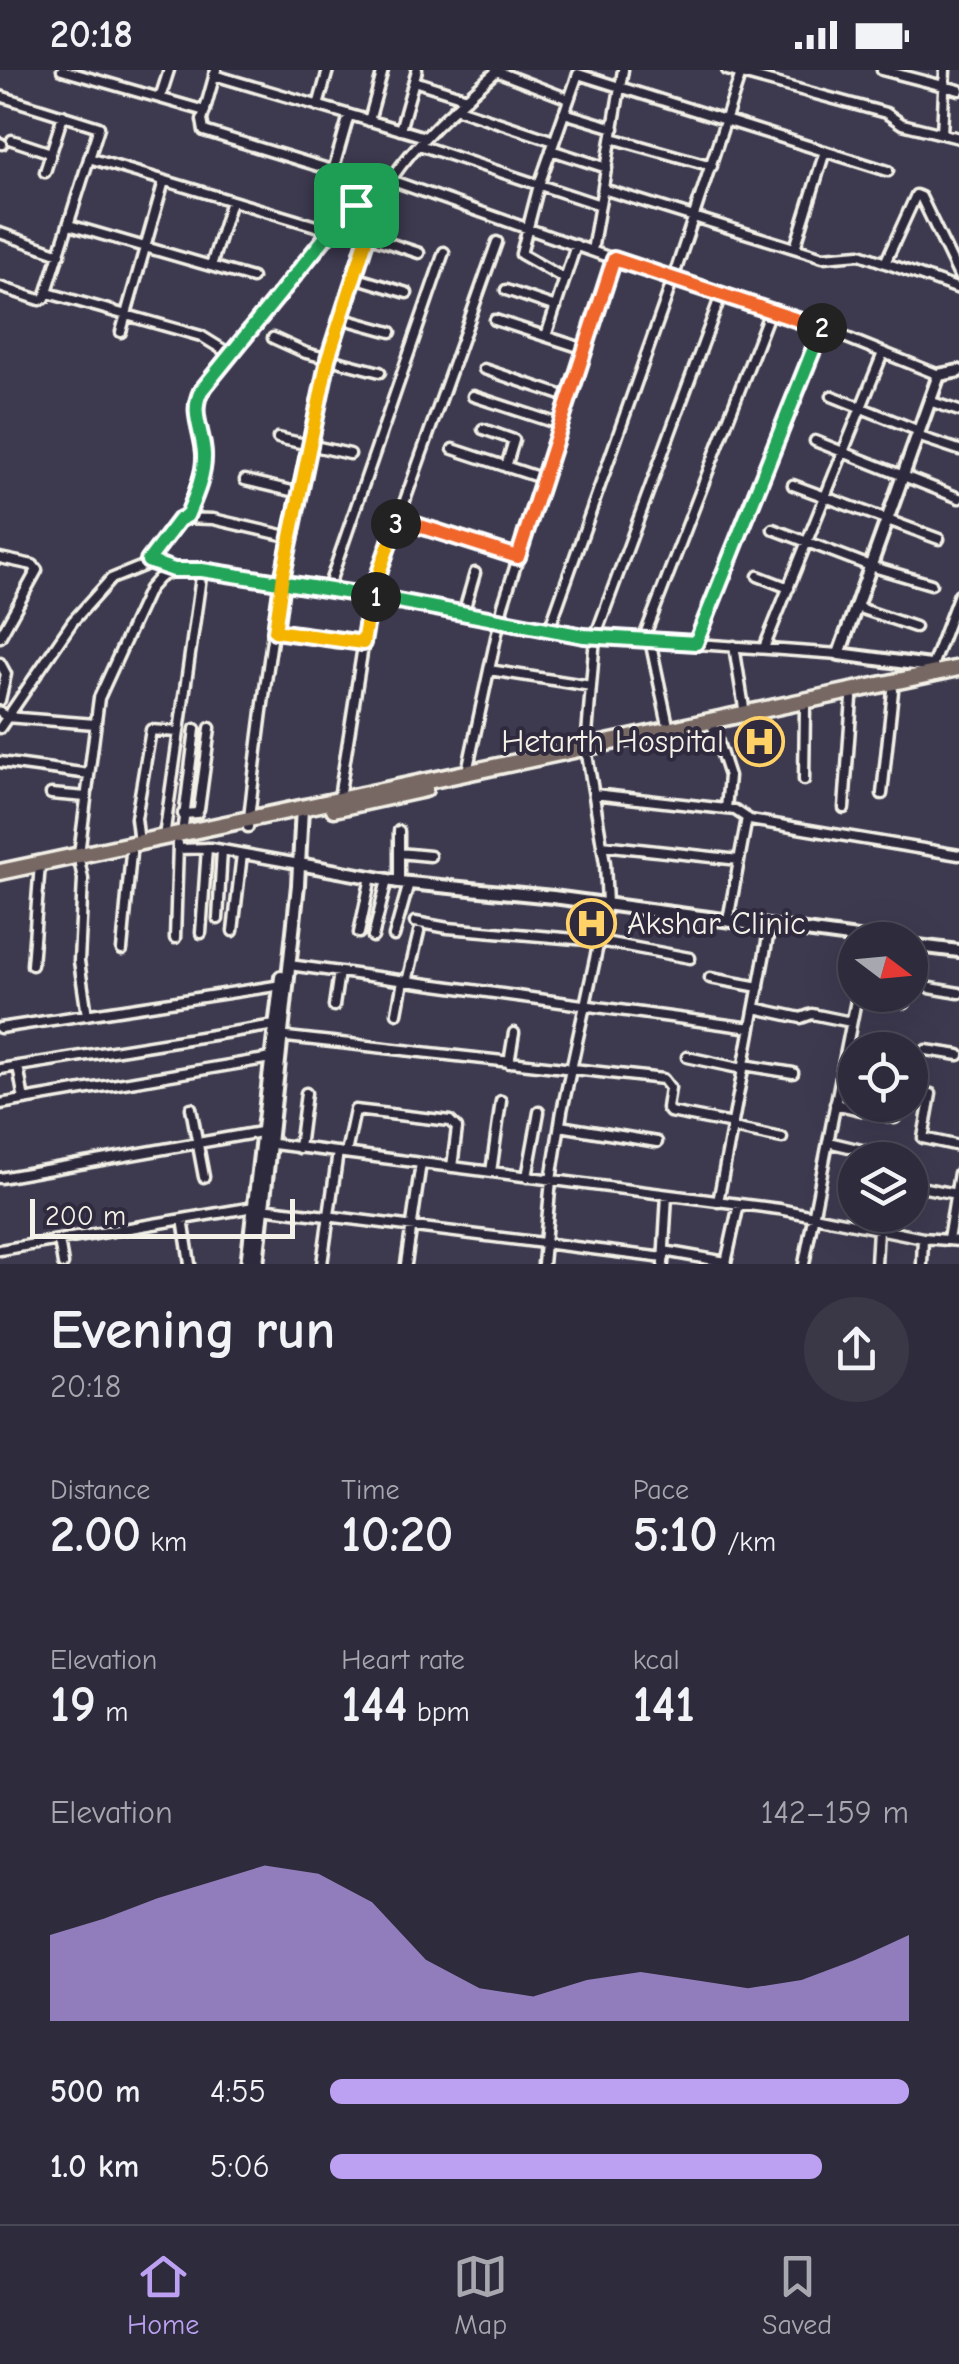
<!DOCTYPE html>
<html lang="en">
<head>
<meta charset="utf-8">
<style>
  :root { --surface:#2e2c3c; --page:#3a3847; --text:#f1f3f6; --muted:#a7a7af; --line:#494856; --accent:#bca0f2 }
  body { margin:0; font-family:"Comic Neue",sans-serif; background:var(--page); color:var(--text); height:100vh; display:flex; flex-direction:column; font-size:38px; white-space:nowrap }
  * { box-sizing:border-box; margin:0 }
  p { font-size:32px; color:var(--muted) }
  .icon { flex:none; width:55px; height:55px; fill:none; stroke:currentColor; stroke-width:2; stroke-linecap:round; stroke-linejoin:round }
  .map { position:relative; height:1194px; overflow:hidden }
  .drawer { display:flex; flex-direction:column; background:var(--surface); flex:1 }
  .drawer>* { flex:none }
  .needle { width:65px; rotate:106deg }
  .controls { position:absolute; left:838px; top:852px; display:grid; gap:20px }
  .controls a { display:grid; place-items:center; width:90px; height:90px; border-radius:50%; background:var(--surface); box-shadow:0 10px 40px #0002,0 0 0 2px var(--line); font-size:50px }
  .scale { position:absolute; left:30px; bottom:25px; width:265px; box-sizing:border-box; padding-left:10px; border:5px solid #f4f1e8; border-top:0; font-size:28px; line-height:35px; white-space:nowrap; color:#f4f1e8; -webkit-text-stroke:8px #2f2a3d; paint-order:stroke }
  .pin { position:absolute; display:grid; place-items:center; width:85px; height:85px; color:#fff; margin:-42px; border-radius:20px; box-shadow:0 5px 15px #0006 }
  .km { position:absolute; width:50px; height:50px; margin:-25px; border-radius:50%; background:#222; color:#fff; font-size:28px; line-height:50px; text-align:center }
  .round { display:grid; place-items:center; flex:none; width:105px; height:105px; border-radius:52px; background:var(--page) }
  .overview { display:flex; align-items:center; justify-content:space-between; height:170px; padding:0 50px }
  h1 { font-size:55px; font-weight:700; line-height:75px }
  .stats { display:grid; grid-template-columns:repeat(3,1fr); gap:15px; height:170px; padding:10px 50px }
  .stats div { display:grid; align-content:center }
  .stats b { font-size:50px; font-weight:700 }
  .stats small { font-size:28px; font-weight:400 }
  .stats p { font-size:28px }
  .chart { height:280px; padding:20px 50px }
  .chart p { display:flex; justify-content:space-between }
  .chart svg { width:100%; height:180px; margin-top:10px; fill:var(--accent); opacity:.7 }
  ul { padding:0 50px; list-style:none; font-size:32px }
  li { display:grid; grid-template-columns:160px 120px 1fr; align-items:center; height:75px }
  li i { height:25px; border-radius:12px; background:var(--accent) }
  .status { display:flex; justify-content:space-between; align-items:center; height:70px; padding:0 50px; background:var(--surface); direction:ltr }
  .status svg { height:28px; fill:currentColor }
  .tab-bar { display:flex; justify-content:space-around; align-items:center; height:140px; border-top:2px solid var(--line); background:var(--surface); font-size:28px; color:var(--muted) }
  .tab-bar a { display:grid; justify-items:center; gap:5px }
  .tab-bar .active { color:var(--accent) }
  .map>svg:first-child { display:block }
  .lines { fill:none; stroke-linecap:round; stroke-linejoin:round }
  .street-casing { stroke:#f4f1e8; stroke-width:15 }
  .secondary-casing { stroke:#f4f1e8; stroke-width:18 }
  .highway-casing { stroke:#f4f1e8; stroke-width:21 }
  .street { stroke:#2f2a3d; stroke-width:8 }
  .secondary { stroke:#2f2a3d; stroke-width:10 }
  .highway { stroke:#776864; stroke-width:14 }
  .split-1-casing { stroke:#fff; stroke-width:20 }
  .split-2-casing { stroke:#fff; stroke-width:20 }
  .split-3-casing { stroke:#fff; stroke-width:20 }
  .split-4-casing { stroke:#fff; stroke-width:20 }
  .split-1 { stroke:#22a559; stroke-width:12 }
  .split-2 { stroke:#22a559; stroke-width:12 }
  .split-3 { stroke:#f0652b; stroke-width:12 }
  .split-4 { stroke:#f5b400; stroke-width:12 }
  .labels { text-anchor:middle; dominant-baseline:central; stroke-width:8; stroke-linejoin:round; paint-order:stroke }
  .poi-label { font-size:32px; fill:#f4f1e8; stroke:#2f2a3d; text-anchor:end }
</style>
</head>
<body>
<div class="status"><b>20:18</b><svg viewBox="0 0 49 12"><path d="M0 12V9h3v3zM5 12V6h3v6zM10 12V3h3v9zM15 12V0h3v12zM26 1h20v11H26zM47 4h2v5h-2z"/></svg></div>
<div class="map">
<svg width="959" height="1194" viewBox="0 0 959 1194">
  <rect width="100%" height="100%" fill="#3d3a50"/>
  <filter id="ink" filterUnits="userSpaceOnUse"><feTurbulence type="fractalNoise" baseFrequency=".01" numOctaves="2"/><feDisplacementMap in="SourceGraphic" scale="20" xChannelSelector="R" yChannelSelector="G"/><feConvolveMatrix kernelMatrix="1 2 1 2 8 2 1 2 1" color-interpolation-filters="sRGB"/></filter>
  <g filter="url(#ink)">
    <g class="lines">
      <defs>
        <path id="street" d="M 62,0 L 205,41
          M 216,0 L 202,50 L 204,61 L 387,117
          M 727,0 L 886,43 L 902,54 L 959,68
          M 882,0 L 959,20
          M 496,1 L 569,29
          M 578,4 L 888,101
          M 214,5 L 425,67
          M 414,11 L 467,28
          M 0,26 L 99,57 L 45,228 L 40,230 L 0,217
          M 160,28 L 169,0
          M 318,36 L 328,0
          M 455,38 L 554,71
          M 564,43 L 614,58
          M 369,51 L 383,0
          M 400,60 L 417,0
          M 942,64 L 945,0
          M 612,68 L 712,96
          M 12,70 L 51,83
          M 0,73 L 2,74
          M 419,75 L 600,135
          M 551,80 L 607,98
          M 89,88 L 319,157 L 339,156 L 355,135 L 376,139
          M 333,101 L 349,45
          M 45,102 L 63,45
          M 390,110 L 614,189
          M 603,119 L 823,187 L 860,184 L 959,219
          M 69,155 L 252,208
          M 0,163 L 60,184
          M 367,166 L 419,183
          M 795,178 L 825,81
          M 592,181 L 623,0
          M 885,193 L 916,125 L 921,127 L 959,206
          M 211,196 L 231,131
          M 354,207 L 407,223
          M 565,209 L 521,184 L 539,115 L 578,4
          M 506,220 L 556,237
          M 48,223 L 201,266 L 230,284
          M 340,248 L 391,262
          M 495,250 L 585,279
          M 121,262 L 164,111
          M 546,266 L 576,175
          M 273,268 L 306,283 L 380,302
          M 484,299 L 570,328
          M 473,326 L 562,355
          M 832,326 L 919,361
          M 929,331 L 959,341
          M 483,359 L 514,370 L 506,397
          M 917,366 L 959,380
          M 278,368 L 350,384
          M 815,371 L 959,428
          M 453,379 L 544,409
          M 245,410 L 300,423
          M 793,415 L 939,469
          M 187,446 L 204,391 L 195,339 L 198,326 L 333,158
          M 398,449 L 518,487
          M 773,459 L 870,496 L 931,514
          M 0,488 L 33,495 L 37,500 L 0,567
          M 148,491 L 174,500
          M 758,506 L 789,518
          M 328,518 L 444,182
          M 856,537 L 915,557
          M 463,544 L 475,503
          M 549,560 L 673,209 L 742,0
          M 275,561 L 363,573
          M 643,570 L 770,241
          M 650,570 L 669,660
          M 697,573 L 822,258
          M 734,576 L 745,644
          M 764,578 L 883,283
          M 0,593 L 6,604 L 0,630
          M 932,596 L 959,524
          M 489,600 L 591,616
          M 0,642 L 6,647 L 95,654
          M 711,651 L 729,706 L 726,739
          M 0,658 L 73,551 L 111,509 L 143,496 L 183,448 L 213,449 L 291,467
          M 0,692 L 89,704
          M 467,702 L 503,535 L 614,189 L 822,258 L 939,305
          M 804,710 L 805,638
          M 51,724 L 86,727
          M 594,724 L 735,740 L 750,750 L 959,785
          M 882,724 L 893,621
          M 339,728 L 371,526 L 497,172
          M 844,738 L 852,629
          M 183,744 L 197,743 L 199,739 L 210,658
          M 248,757 C 268,578 294,394 349,221 C 361,184 369,140 392,108 C 421,66 460,34 498,0
          M 182,764 L 195,659
          M 164,767 L 202,500
          M 139,773 L 136,748 L 151,660 L 178,662
          M 602,775 L 739,790
          M 178,779 L 211,778 L 299,794
          M 399,783 L 430,786
          M 79,784 L 99,628 L 149,519 L 159,508 L 174,500 L 202,500 L 328,518 L 584,566 L 839,584
          M 80,794 L 83,809 L 79,891 L 87,945
          M 399,812 L 399,761
          M 218,849 L 222,780
          M 728,850 L 747,748
          M 415,852 L 448,858 L 599,871 L 690,888
          M 233,861 L 242,784
          M 201,863 L 207,778
          M 359,863 L 371,807
          M 394,866 L 409,813
          M 373,867 L 387,810
          M 175,868 L 178,774
          M 122,880 L 131,783
          M 32,895 L 40,794
          M 289,895 L 751,958
          M 710,908 L 759,917
          M 407,912 L 419,862
          M 930,918 L 959,923
          M 864,925 L 905,933
          M 334,936 L 339,902
          M 755,938 L 801,948 L 812,944 L 851,952
          M 397,943 L 403,911
          M 0,958 L 282,915
          M 278,966 L 663,1009 L 670,1018 L 667,1038 L 670,1042 L 733,1054
          M 926,980 L 959,985
          M 687,987 L 743,999
          M 509,993 L 514,963
          M 744,995 L 793,1003
          M 18,996 L 24,1030
          M 0,999 L 275,955
          M 931,1024 L 923,1068 L 959,1076
          M 0,1034 L 271,988
          M 835,1034 L 895,1048
          M 191,1038 L 204,1107
          M 560,1056 L 657,1072
          M 732,1058 L 782,1068
          M 828,1072 L 887,1086
          M 266,1073 L 779,1139 L 923,1168 L 959,1171
          M 299,1078 L 306,1023
          M 346,1083 L 355,1040 L 450,1051 L 457,1058 L 452,1097
          M 491,1102 L 501,1031
          M 527,1107 L 539,1042
          M 0,1108 L 266,1061
          M 910,1115 L 956,1124
          M 718,1132 L 770,856
          M 183,1149 L 190,1194
          M 59,1170 L 63,1194
          M 948,1170 L 959,1103
          M 0,1180 L 254,1137 L 664,1188
          M 664,1181 L 726,1192
          M 726,1193 L 739,1134
          M 322,1194 L 338,1082
          M 406,1194 L 421,1093
          M 543,1194 L 551,1110 L 562,1041 L 607,834 L 605,793 L 586,678 L 595,567 L 721,225
          M 663,1194 L 667,1125
          M 804,1194 L 857,925
          M 876,1194 L 878,1159
          M 922,1194 L 923,1168"/>
        <path id="secondary" d="M 932,604 L 933,598 L 930,596 L 839,584 L 939,305 L 959,301
          M 299,794 L 399,812 L 553,827 L 872,870
          M 910,875 L 959,881
          M 247,1194 L 281,907
          M 257,1194 L 298,815 L 302,738"/>
        <path id="highway" d="M 334,739 L 425,719
          M 0,802 L 959,598"/>
      </defs>
      <use href="#street" class="street-casing"/>
      <use href="#secondary" class="secondary-casing"/>
      <use href="#highway" class="highway-casing"/>
      <use href="#street" class="street"/>
      <use href="#secondary" class="secondary"/>
      <use href="#highway" class="highway"/>
    </g>
  </g>
  <g class="lines" filter="url(#ink)">
    <defs>
      <path id="split-1" d="M 356,135 L 333,158 L 201,321 C 190,343 203,361 204,384 C 205,405 195,427 187,446 L 179,450 L 148,491 L 174,500 L 202,500 L 376,527"/>
      <path id="split-2" d="M 376,527 L 584,566 L 696,573 L 822,258"/>
      <path id="split-3" d="M 396,454 L 398,449 L 518,487 L 614,189 L 822,258"/>
      <path id="split-4" d="M 356,135 L 376,139 L 328,289 L 283,505 L 275,561 L 363,573 L 371,526 L 396,454"/>
    </defs>
    <use href="#split-1" class="split-1-casing"/>
    <use href="#split-2" class="split-2-casing"/>
    <use href="#split-3" class="split-3-casing"/>
    <use href="#split-4" class="split-4-casing"/>
    <use href="#split-1" class="split-1"/>
    <use href="#split-2" class="split-2"/>
    <use href="#split-3" class="split-3"/>
    <use href="#split-4" class="split-4"/>
  </g>
  <defs>
    <symbol id="hospital-ring" viewBox="-11 -11 22 22"><circle r="9.5" fill="#2f2a3d" stroke="#ffd166" stroke-width="1.5"/><path d="M-5-5h3v3.5h4V-5h3V5h-3V1.5h-4V5h-3Z" fill="#ffd166"/></symbol>
  </defs>
  <g fill-rule="evenodd">
    <use href="#hospital-ring" x="732" y="644" width="55" height="55"/>
    <use href="#hospital-ring" x="564" y="826" width="55" height="55"/>
  </g>
  <g class="labels">
    <g class="poi-label">
      <text x="724" y="671">Hetarth Hospital</text>
      <text x="627" y="853" text-anchor="start">Akshar Clinic</text>
    </g>
  </g>
</svg>
<div class="controls">
<a><svg class="needle" viewBox="-14 -14 28 28"><path d="M0-13l5 13h-10z" fill="#e53935"/><path d="M0 13l5-13h-10z" fill="#a7a7af"/></svg></a>
<a><svg class="icon" aria-label="locate" viewBox="0 0 24 24"><circle cx="12" cy="12" r="6"/><path d="M12 2v4M12 18v4M2 12h4M18 12h4"/></svg></a>
<a><svg class="icon" aria-label="layers" viewBox="0 0 24 24"><path d="M12 4l9 5-9 5-9-5zM3 14l9 5 9-5"/></svg></a>
</div>
<div class="scale">200 m</div>
<div class="pin" style="left:356px;top:135px;background:#1e9e55"><svg class="icon" aria-label="arrive" viewBox="0 0 24 24"><path d="M6 21V4h12l-3 4 3 4H6"/></svg></div>
<b class="km" style="left:376px;top:527px">1</b>
<b class="km" style="left:822px;top:258px">2</b>
<b class="km" style="left:396px;top:454px">3</b>
</div>
<section class="drawer">
<div class="overview"><div><h1>Evening run</h1><p>20:18</p></div><a class="round"><svg class="icon" aria-label="share" viewBox="0 0 24 24"><path d="M12 15V3M7 8l5-5 5 5M5 13v7h14v-7"/></svg></a></div>
<div class="stats">
<div><p>Distance</p><b>2.00<small> km</small></b></div>
<div><p>Time</p><b>10:20</b></div>
<div><p>Pace</p><b>5:10<small> /km</small></b></div>
</div>
<div class="stats">
<div><p>Elevation</p><b>19<small> m</small></b></div>
<div><p>Heart rate</p><b>144<small> bpm</small></b></div>
<div><p>kcal</p><b>141</b></div>
</div>
<div class="chart"><p><span>Elevation</span>142–159 m</p>
<svg viewBox="0 0 160 44" preserveAspectRatio="none"><path d="M0 44V23L10 19L20 14L30 10L40 6L50 8L60 15L70 29L80 36L90 38L100 34L110 32L120 34L130 36L140 34L150 29L160 23V44z"/></svg>
</div>
<ul>
<li><b>500 m</b>4:55<i style="width:100%"></i></li>
<li><b>1.0 km</b>5:06<i style="width:85%"></i></li>
</ul>
</section>
<nav class="tab-bar">
<a class="active"><svg class="icon" aria-label="home" viewBox="0 0 24 24"><path d="M3 11l9-7 9 7M6 9v11h12V9"/></svg>Home</a>
<a><svg class="icon" aria-label="map" viewBox="0 0 24 24"><path d="M3 6l6-2 6 2 6-2v14l-6 2-6-2-6 2zM9 4v14M15 6v14"/></svg>Map</a>
<a><svg class="icon" aria-label="saved" viewBox="0 0 24 24"><path d="M7 4h10v16l-5-4-5 4z"/></svg>Saved</a>
</nav>
</body>
</html>
